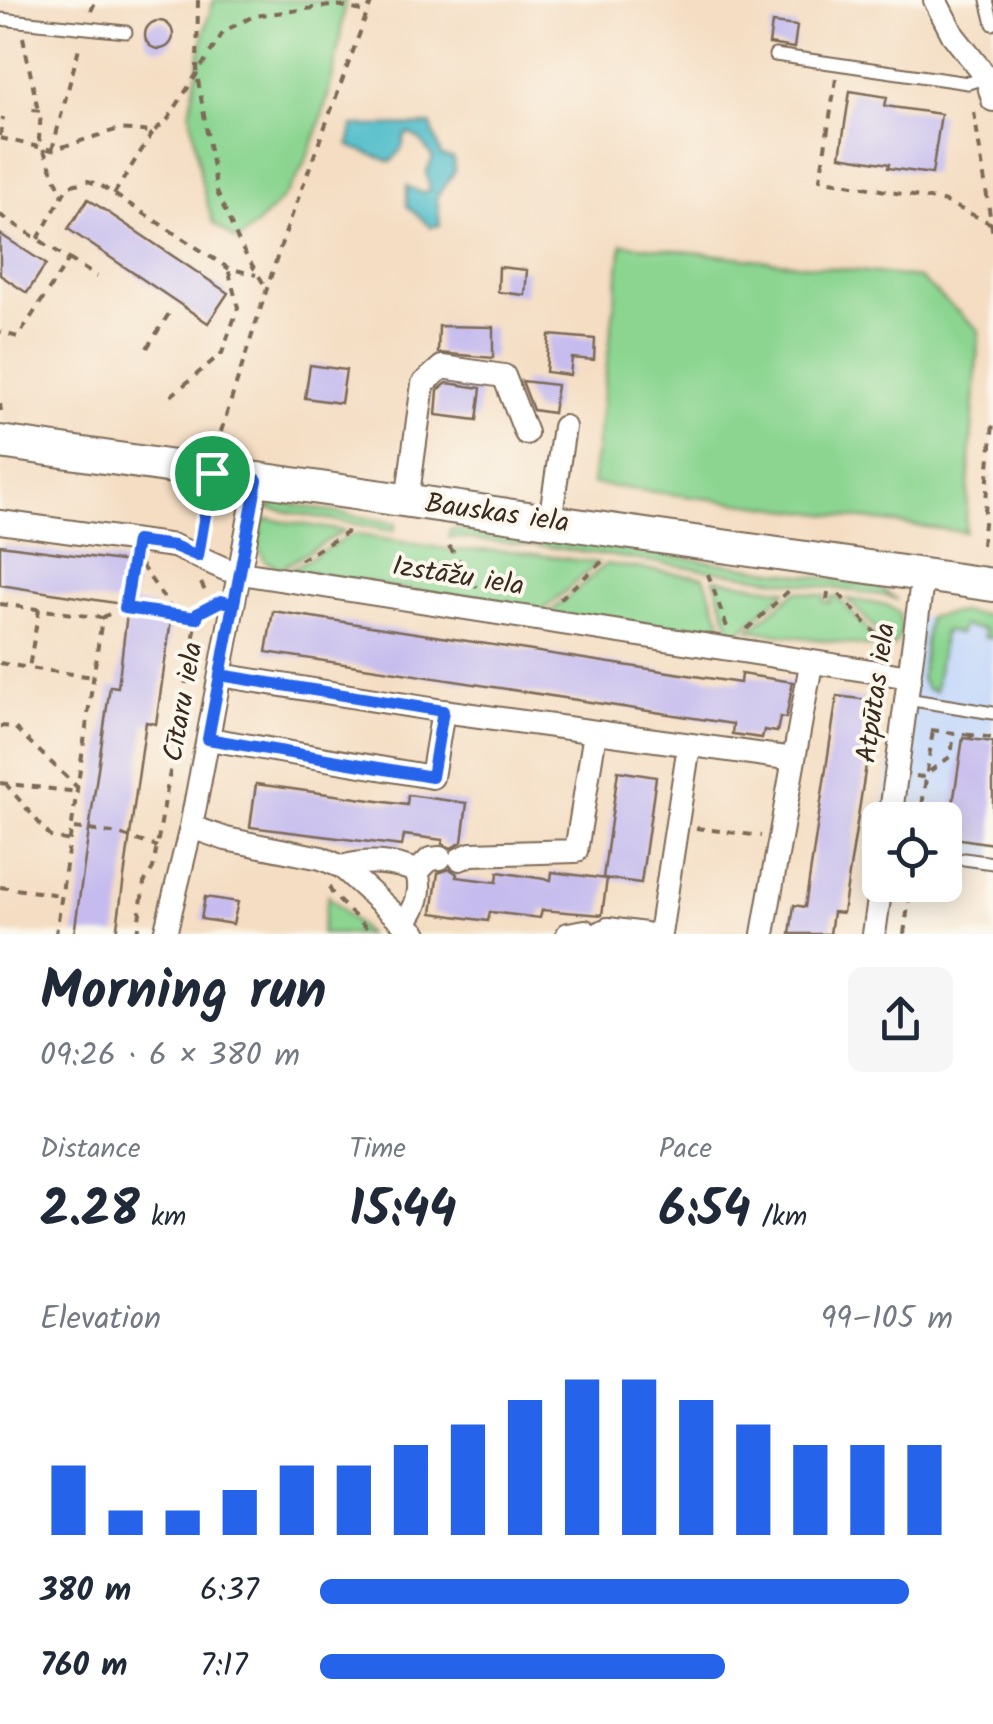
<!DOCTYPE html>
<html lang="en">
<head>
<meta charset="utf-8">
<style>
  :root { --surface:#fff; --page:#f6f6f7; --text:#1f2937; --muted:#747a83; --accent:#2563eb }
  body { margin:0; font-family:Kalam,sans-serif; background:var(--page); color:var(--text); height:100vh; display:flex; flex-direction:column; font-size:38px; white-space:nowrap }
  * { box-sizing:border-box; margin:0 }
  p { font-size:32px; color:var(--muted) }
  .icon { flex:none; width:55px; height:55px; fill:none; stroke:currentColor; stroke-width:2; stroke-linecap:round; stroke-linejoin:round }
  .map { position:relative; height:934px; overflow:hidden }
  .side { display:flex; flex-direction:column; background:var(--surface); flex:1 }
  .side>* { flex:none }
  .fabs { position:absolute; left:862px; top:802px; display:grid; gap:20px }
  .fabs a { display:grid; place-items:center; width:100px; height:100px; border-radius:15px; background:var(--surface); box-shadow:0 5px 25px #0003; font-size:50px }
  .pin { position:absolute; display:grid; place-items:center; width:85px; height:85px; color:#fff; margin:-42px; border:5px solid #fff; border-radius:50%; box-shadow:0 2px 10px #0007 }
  .round { display:grid; place-items:center; flex:none; width:105px; height:105px; border-radius:15px; background:var(--page) }
  .overview { display:flex; align-items:center; justify-content:space-between; height:170px; padding:0 40px }
  h1 { font-size:55px; font-weight:800; line-height:75px }
  .stats { display:grid; grid-template-columns:repeat(3,1fr); gap:15px; height:170px; padding:10px 40px }
  .stats div { display:grid; align-content:center }
  .stats b { font-size:50px; font-weight:800 }
  .stats small { font-size:28px; font-weight:400 }
  .stats p { font-size:28px }
  .chart { height:280px; padding:20px 40px }
  .chart p { display:flex; justify-content:space-between }
  .chart svg { width:100%; height:180px; margin-top:10px; stroke:var(--accent); stroke-width:6 }
  ul { padding:0 40px; list-style:none; font-size:32px }
  li { display:grid; grid-template-columns:160px 120px 1fr; align-items:center; height:75px }
  li i { height:25px; border-radius:12px; background:var(--accent) }
  .map>svg:first-child { display:block }
  .built { fill:#cadcf9 }
  .green { fill:#8bd591; stroke:#638058; stroke-width:2.5 }
  .water { fill:#51becb; stroke:#467474; stroke-width:2.5 }
  .building { fill:#c5bbee }
  .lines { fill:none; stroke-linecap:round; stroke-linejoin:round }
  .service-casing { stroke:#7c6957; stroke-width:15 }
  .minor-casing { stroke:#7c6957; stroke-width:26 }
  .secondary-casing { stroke:#7c6957; stroke-width:36 }
  .path { stroke:#7c6957; stroke-width:4; stroke-dasharray:8 8; stroke-linecap:butt }
  .service { stroke:#fff; stroke-width:11 }
  .minor { stroke:#fff; stroke-width:22 }
  .secondary { stroke:#fff; stroke-width:32 }
  .route-casing { stroke:#fff; stroke-width:20 }
  .route { stroke:#2563eb; stroke-width:12 }
  .labels { text-anchor:middle; dominant-baseline:central; stroke-width:8; stroke-linejoin:round; paint-order:stroke }
  .street-label { font-size:28px; fill:#3b2a1e; stroke:#fbf7ec }
</style>
</head>
<body>
<div class="map">
<svg width="993" height="934" viewBox="0 0 993 934">
  <rect width="100%" height="100%" fill="#fbf7ec"/>
  <filter id="ink" filterUnits="userSpaceOnUse"><feTurbulence type="fractalNoise" baseFrequency=".01" numOctaves="2"/><feDisplacementMap in="SourceGraphic" scale="20" xChannelSelector="R" yChannelSelector="G"/><feConvolveMatrix kernelMatrix="1 2 1 2 8 2 1 2 1" color-interpolation-filters="sRGB"/></filter>
  <filter id="wash" filterUnits="userSpaceOnUse"><feTurbulence type="fractalNoise" baseFrequency=".0048" numOctaves="4" result="noise"/><feDisplacementMap in="SourceGraphic" scale="40" xChannelSelector="R" yChannelSelector="G"/><feGaussianBlur stdDeviation="2.25" result="paint"/><feColorMatrix in="noise" values="0 0 0 0 0 0 0 0 0 0 0 0 0 0 0 0 0 1.4 0 .05"/><feComposite in="paint" operator="in"/></filter>
  <g filter="url(#wash)">
    <rect width="100%" height="100%" fill="#f4ddc2"/>
    <path class="built" d="M 909,617 L 993,621 L 993,873 L 945,865 L 945,820 L 882,820 Z"/>
    <path class="green" d="M 214,0 L 345,0 C 339,56 324,130 296,179 C 282,203 258,223 238,241 L 213,223 L 202,184 L 190,111 L 204,31 Z
      M 622,244 L 919,278 L 979,330 L 965,532 L 592,484 Z
      M 278,502 L 396,523 L 394,531 L 266,508 Z
      M 269,519 L 344,531 L 281,568 L 265,561 L 258,545 L 262,522 Z
      M 451,529 L 563,540 L 877,586 L 898,600 L 887,596 L 550,547 L 449,537 Z
      M 353,534 L 452,550 L 511,551 L 598,563 L 541,612 L 289,570 Z
      M 606,564 L 704,577 L 729,642 L 548,614 Z
      M 714,579 L 787,590 L 733,637 Z
      M 796,591 L 825,596 L 824,602 L 830,603 L 831,597 L 837,597 L 886,649 L 749,630 Z
      M 847,599 L 887,605 L 899,613 L 902,633 L 893,647 Z
      M 960,612 L 993,616 L 993,638 L 984,637 L 985,630 L 962,626 L 959,634 L 944,631 L 935,691 L 927,689 L 921,680 L 928,617 Z
      M 328,896 L 367,934 L 321,934 Z"/>
    <path class="water" d="M 431,125 L 441,156 L 453,158 L 455,171 L 437,196 L 440,225 L 431,227 L 407,206 L 407,186 L 422,193 L 430,190 L 426,173 L 433,158 L 420,140 L 409,133 L 405,136 L 402,148 L 391,162 L 349,146 L 353,126 Z"/>
    <g id="blocks">
      <path class="building" d="M145 35a14 14 0 1 1 28 0a14 14 0 1 1-28 0Z
        M 772,23 L 797,26 L 794,48 L 769,44 Z
        M 850,91 L 887,97 L 885,106 L 941,114 L 932,174 L 888,168 L 889,164 L 840,156 Z
        M 88,199 L 228,293 L 208,323 L 68,229 Z
        M 0,234 L 46,264 L 27,293 L 0,275 Z
        M 499,267 L 527,270 L 525,295 L 498,292 Z
        M 439,326 L 493,327 L 493,358 L 438,353 Z
        M 549,335 L 595,339 L 594,360 L 572,358 L 570,375 L 546,372 Z
        M 310,365 L 346,370 L 341,403 L 305,398 Z
        M 522,381 L 557,385 L 553,413 L 533,410 Z
        M 447,383 L 481,388 L 477,420 L 436,415 L 438,390 Z
        M 0,545 L 128,562 L 125,580 L 135,582 L 133,603 L 154,606 L 152,617 L 171,620 L 156,724 L 146,722 L 116,934 L 74,934 L 110,686 L 118,687 L 128,605 L 0,585 Z
        M 273,611 L 740,683 L 741,674 L 793,682 L 786,718 L 780,717 L 777,732 L 764,730 L 762,738 L 732,734 L 733,724 L 266,652 Z
        M 837,696 L 876,701 L 843,913 L 833,912 L 830,934 L 790,934 L 794,905 L 805,907 Z
        M 963,738 L 993,742 L 993,844 L 948,837 Z
        M 618,771 L 656,777 L 641,883 L 603,878 Z
        M 256,784 L 407,805 L 408,795 L 467,803 L 462,842 L 451,848 L 442,844 L 443,840 L 404,835 L 402,846 L 250,827 Z
        M 450,869 L 457,874 L 456,877 L 497,882 L 498,872 L 551,880 L 552,872 L 607,879 L 602,915 L 542,910 L 540,918 L 490,912 L 488,921 L 432,913 L 438,873 Z
        M 205,897 L 238,902 L 233,924 L 201,919 Z"/>
    </g>
  </g>
  <g filter="url(#ink)">
    <use href="#blocks" fill-opacity="0" stroke="#7c6957" stroke-width="2.5"/>
    <g class="lines">
      <defs>
        <path id="service" d="M 987,0 L 993,24
          M 0,19 L 126,32
          M 775,55 L 968,83 L 988,77
          M 907,699 L 993,713
          M 964,859 L 993,863"/>
        <path id="minor" d="M 935,0 L 953,35 L 987,78 L 993,100
          M 407,501 L 423,384 L 442,367 L 504,376 L 526,433
          M 550,521 L 564,427
          M 0,522 L 174,546 L 225,569 L 241,573 L 910,677
          M 220,675 L 443,711 L 794,759 L 811,664
          M 209,739 L 432,777 L 443,711
          M 890,820 L 923,574
          M 191,827 L 226,839 L 321,858 L 342,867 L 416,934
          M 460,859 L 471,854 L 576,851 L 595,733
          M 342,867 C 366,860 394,861 417,872 C 423,892 416,908 404,924
          M 417,872 L 430,859 L 440,858
          M 600,933 L 608,929 L 645,934
          M 165,934 L 191,827 L 257,479
          M 568,934 L 585,931
          M 660,934 L 689,745
          M 763,934 L 794,759
          M 874,934 L 881,885"/>
        <path id="secondary" d="M 0,442 L 993,585"/>
      </defs>
      <use href="#service" class="service-casing"/>
      <use href="#minor" class="minor-casing"/>
      <use href="#secondary" class="secondary-casing"/>
      <path class="path" d="M 198,0 L 197,74 L 217,192 L 241,247 L 267,289
        M 91,11 L 96,0
        M 23,37 L 38,111
        M 836,79 L 820,179 L 946,202 L 992,224
        M 32,110 L 41,111 L 39,139 L 62,194
        M 974,112 L 993,235
        M 0,136 L 3,117
        M 0,138 L 52,150 L 119,129 L 153,132 L 168,119 L 224,31 L 254,16 L 337,5 L 369,13
        M 52,150 L 80,44
        M 114,194 L 153,132
        M 0,215 L 69,259 L 18,337 L 0,332
        M 38,239 L 68,186 L 88,181 L 100,185 L 228,268 L 256,275
        M 69,259 L 97,277
        M 147,348 L 170,312
        M 171,396 L 222,353 L 238,308 L 228,268
        M 0,404 L 1,411
        M 216,447 L 282,242 L 372,0
        M 202,535 L 209,501
        M 982,545 L 993,423
        M 449,546 L 477,587
        M 300,560 L 346,533 L 347,528
        M 141,565 L 175,614
        M 708,574 L 727,627
        M 201,583 L 210,601
        M 839,594 L 890,649
        M 560,599 L 605,559
        M 827,600 L 828,592
        M 0,604 L 102,618 L 56,934
        M 125,608 L 131,563
        M 39,609 L 29,668 L 94,677
        M 102,618 L 120,608 L 197,618
        M 747,629 L 793,587
        M 0,663 L 29,668
        M 0,726 L 14,727 L 78,788
        M 931,730 L 971,735
        M 970,739 L 971,735 L 993,738
        M 916,776 L 922,777 L 951,756 L 954,733
        M 0,783 L 78,792
        M 5,783 L 51,837 L 70,841
        M 920,820 L 933,730
        M 74,828 L 119,834 L 157,847
        M 696,828 L 761,836
        M 0,887 L 60,895
        M 329,887 L 333,895 L 373,934
        M 137,934 L 144,883 L 153,868 L 198,613 L 210,607
        M 904,934 L 911,885"/>
      <use href="#service" class="service"/>
      <use href="#minor" class="minor"/>
      <use href="#secondary" class="secondary"/>
    </g>
  </g>
  <g class="lines" filter="url(#ink)">
    <defs>
      <path id="route" d="M 212,473 L 198,556 L 174,546 L 136,541 L 125,608 L 197,618 L 198,613 L 221,601 L 233,604 L 220,675 L 443,711 L 432,777 L 208,739 C 224,652 242,566 257,480 L 212,473"/>
    </defs>
    <use href="#route" class="route-casing"/>
    <use href="#route" class="route"/>
  </g>
  <g class="labels">
    <g class="street-label">
      <text transform="translate(497 514) rotate(8)">Bauskas iela</text>
      <text transform="translate(458 577) rotate(9)">Izstāžu iela</text>
      <text transform="translate(877 693) rotate(-82)">Atpūtas iela</text>
      <text transform="translate(184 702) rotate(-80)">Cītaru iela</text>
    </g>
  </g>
</svg>
<div class="fabs">
<a><svg class="icon" aria-label="locate" viewBox="0 0 24 24"><circle cx="12" cy="12" r="6"/><path d="M12 2v4M12 18v4M2 12h4M18 12h4"/></svg></a>
</div>
<div class="pin" style="left:212px;top:473px;background:#1e9e55"><svg class="icon" aria-label="arrive" viewBox="0 0 24 24"><path d="M6 21V4h12l-3 4 3 4H6"/></svg></div>
</div>
<section class="side">
<div class="overview"><div><h1>Morning run</h1><p>09:26 · 6 × 380 m</p></div><a class="round"><svg class="icon" aria-label="share" viewBox="0 0 24 24"><path d="M12 15V3M7 8l5-5 5 5M5 13v7h14v-7"/></svg></a></div>
<div class="stats">
<div><p>Distance</p><b>2.28<small> km</small></b></div>
<div><p>Time</p><b>15:44</b></div>
<div><p>Pace</p><b>6:54<small> /km</small></b></div>
</div>
<div class="chart"><p><span>Elevation</span>99–105 m</p>
<svg viewBox="0 0 160 44" preserveAspectRatio="none"><path d="M5 44V27M15 44V38M25 44V38M35 44V33M45 44V27M55 44V27M65 44V22M75 44V17M85 44V11M95 44V6M105 44V6M115 44V11M125 44V17M135 44V22M145 44V22M155 44V22"/></svg>
</div>
<ul>
<li><b>380 m</b>6:37<i style="width:93%"></i></li>
<li><b>760 m</b>7:17<i style="width:64%"></i></li>
</ul>
</section>
</body>
</html>
